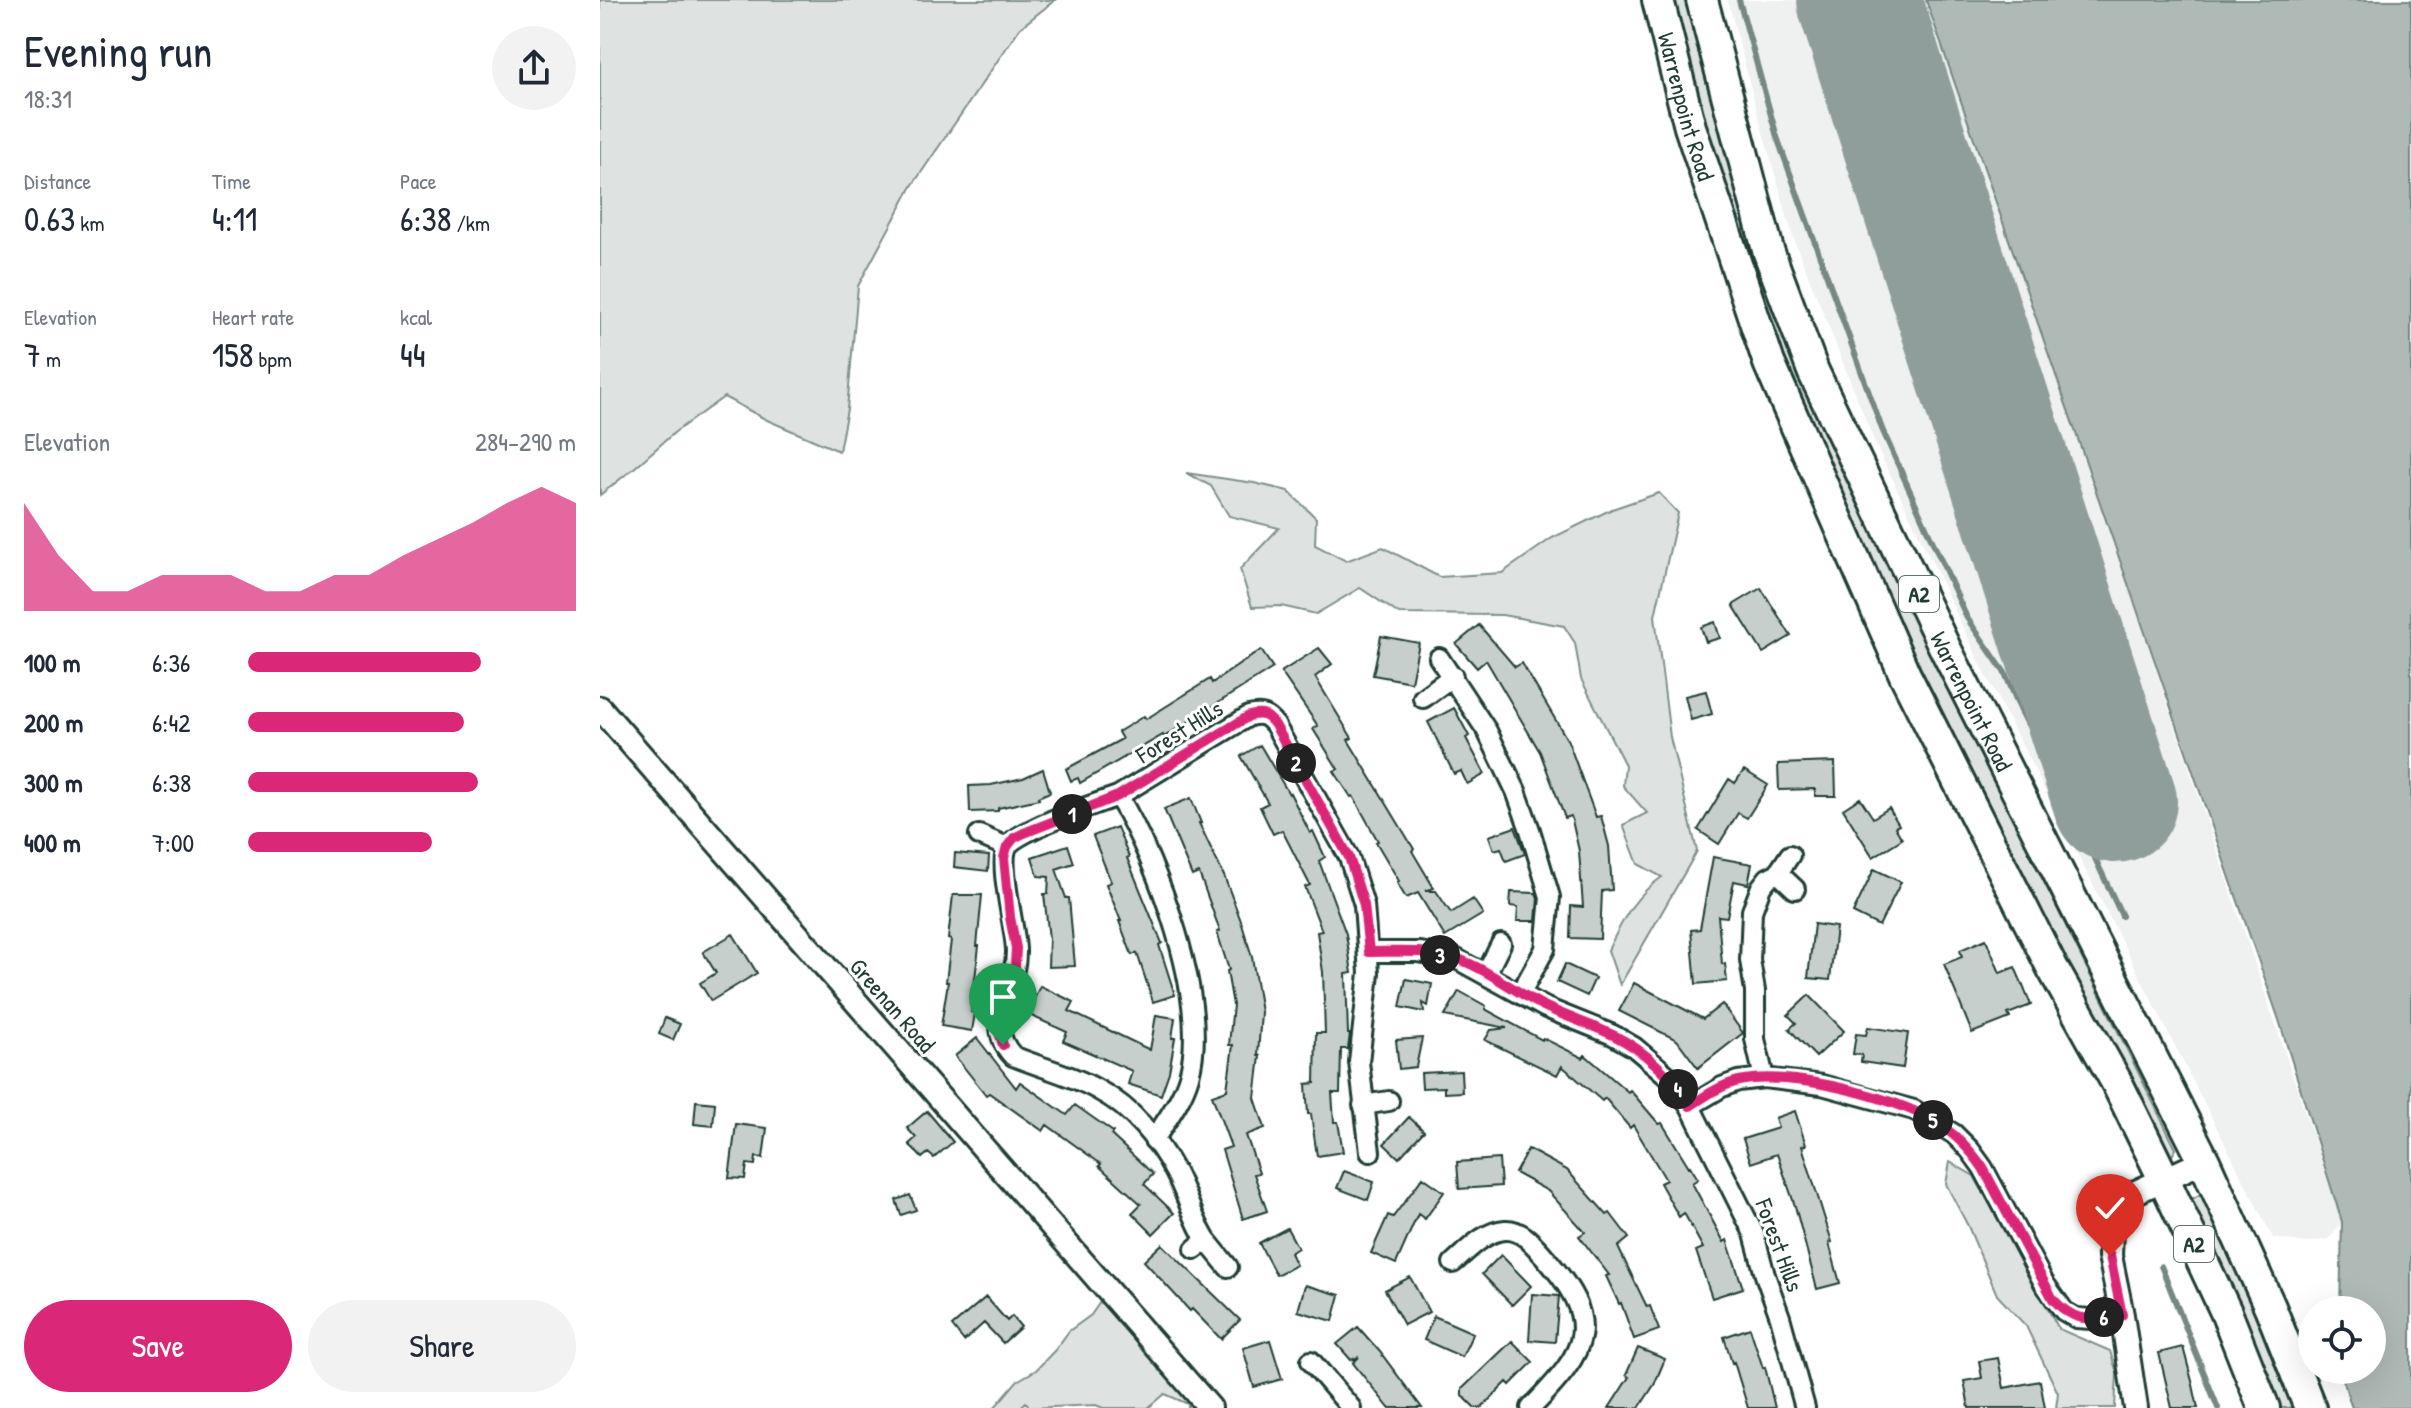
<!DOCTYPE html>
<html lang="en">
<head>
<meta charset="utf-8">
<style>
  :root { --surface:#fff; --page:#f2f2f3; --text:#1f2937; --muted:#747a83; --accent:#db2777 }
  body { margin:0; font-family:"Patrick Hand",sans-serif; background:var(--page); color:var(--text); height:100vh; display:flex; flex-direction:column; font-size:30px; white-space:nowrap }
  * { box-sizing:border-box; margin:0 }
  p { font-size:26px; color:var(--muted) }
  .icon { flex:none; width:44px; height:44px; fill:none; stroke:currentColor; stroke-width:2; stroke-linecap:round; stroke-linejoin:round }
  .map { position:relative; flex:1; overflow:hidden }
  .drawer { display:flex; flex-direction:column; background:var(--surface); width:600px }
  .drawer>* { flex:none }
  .buttons { position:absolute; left:1698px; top:1296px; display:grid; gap:16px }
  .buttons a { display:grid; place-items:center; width:88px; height:88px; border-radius:50%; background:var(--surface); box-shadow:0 8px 32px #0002; font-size:40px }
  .pin { position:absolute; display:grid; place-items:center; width:68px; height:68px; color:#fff; margin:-82px -34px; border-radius:50% 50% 50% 0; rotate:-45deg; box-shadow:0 0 8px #0007 }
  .pin .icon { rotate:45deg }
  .km { position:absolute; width:40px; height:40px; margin:-20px; border-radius:50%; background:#222; color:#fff; font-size:22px; line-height:40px; text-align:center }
  .round { display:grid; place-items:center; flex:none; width:84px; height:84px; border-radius:42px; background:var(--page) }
  .summary { display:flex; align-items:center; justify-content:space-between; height:136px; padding:0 24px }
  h1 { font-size:44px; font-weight:600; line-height:60px }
  .stats { display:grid; grid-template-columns:repeat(3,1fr); gap:12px; height:136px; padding:8px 24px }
  .stats div { display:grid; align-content:center }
  .stats b { font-size:34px; font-weight:600 }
  .stats small { font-size:22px; font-weight:400 }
  .stats p { font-size:22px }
  .chart { height:224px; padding:16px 24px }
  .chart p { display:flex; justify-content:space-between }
  .chart svg { width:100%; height:144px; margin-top:8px; fill:var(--accent); opacity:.7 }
  .action { display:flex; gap:16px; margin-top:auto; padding:16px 24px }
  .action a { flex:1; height:92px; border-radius:48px; background:var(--accent); color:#fff; font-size:32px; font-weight:600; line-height:92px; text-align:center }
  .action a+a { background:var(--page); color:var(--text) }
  ul { padding:0 24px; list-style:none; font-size:26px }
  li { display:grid; grid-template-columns:128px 96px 1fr; align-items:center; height:60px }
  li i { height:20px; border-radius:10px; background:var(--accent) }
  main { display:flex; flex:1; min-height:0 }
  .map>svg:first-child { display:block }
  .built { fill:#eef1f0 }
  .green { fill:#dee3e2; stroke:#7e908b; stroke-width:2 }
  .water { fill:#afbab7; stroke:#758883; stroke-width:2 }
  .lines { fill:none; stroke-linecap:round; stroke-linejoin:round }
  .stream { stroke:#758883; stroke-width:6 }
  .runway { stroke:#8f9e9a; stroke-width:124 }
  .building { fill:#c7cfcc; stroke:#1f3d34; stroke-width:2 }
  .minor-casing { stroke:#1f3d34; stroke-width:24 }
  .tertiary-casing { stroke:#1f3d34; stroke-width:28 }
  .trunk-casing { stroke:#1f3d34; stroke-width:36 }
  .minor { stroke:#fff; stroke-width:18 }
  .tertiary { stroke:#fff; stroke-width:22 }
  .trunk { stroke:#fff; stroke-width:30 }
  .route-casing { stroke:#fff; stroke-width:16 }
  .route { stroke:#db2777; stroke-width:10 }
  .labels { text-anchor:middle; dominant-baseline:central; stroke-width:6; stroke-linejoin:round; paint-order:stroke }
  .shield { fill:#fff; stroke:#627771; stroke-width:2 }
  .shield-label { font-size:22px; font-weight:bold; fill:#1f3d34 }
  .street-label { font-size:24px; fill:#1f3d34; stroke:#fff }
</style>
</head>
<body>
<main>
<section class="drawer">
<div class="summary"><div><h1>Evening run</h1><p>18:31</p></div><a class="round"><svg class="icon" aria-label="share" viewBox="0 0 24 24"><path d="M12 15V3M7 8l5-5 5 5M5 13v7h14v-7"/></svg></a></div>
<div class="stats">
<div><p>Distance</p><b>0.63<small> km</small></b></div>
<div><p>Time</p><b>4:11</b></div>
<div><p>Pace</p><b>6:38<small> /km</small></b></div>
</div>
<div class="stats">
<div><p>Elevation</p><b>7<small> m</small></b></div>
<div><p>Heart rate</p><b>158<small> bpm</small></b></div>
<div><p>kcal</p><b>44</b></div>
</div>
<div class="chart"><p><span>Elevation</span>284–290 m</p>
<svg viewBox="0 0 160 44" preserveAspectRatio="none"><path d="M0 44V11L10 27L20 38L30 38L40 33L50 33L60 33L70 38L80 38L90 33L100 33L110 27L120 22L130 17L140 11L150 6L160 11V44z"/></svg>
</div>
<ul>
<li><b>100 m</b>6:36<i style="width:71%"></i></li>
<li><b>200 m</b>6:42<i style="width:66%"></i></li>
<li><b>300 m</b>6:38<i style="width:70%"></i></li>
<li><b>400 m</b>7:00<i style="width:56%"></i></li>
</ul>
<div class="action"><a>Save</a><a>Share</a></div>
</section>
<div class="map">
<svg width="1811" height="1408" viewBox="0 0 1811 1408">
  <rect width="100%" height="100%" fill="#fff"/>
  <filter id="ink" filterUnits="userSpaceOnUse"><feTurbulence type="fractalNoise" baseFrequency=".0125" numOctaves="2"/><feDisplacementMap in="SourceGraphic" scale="16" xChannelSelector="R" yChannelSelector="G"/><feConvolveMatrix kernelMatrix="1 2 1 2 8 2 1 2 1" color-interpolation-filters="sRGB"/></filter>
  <g filter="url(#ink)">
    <path class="built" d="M 1128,0 L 1330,0 L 1742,1222 L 1729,1239 L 1706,1243 L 1673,1238 L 1381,665 L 1275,443 L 1194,240 L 1157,112 Z"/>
    <path class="green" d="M 0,0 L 455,0 L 420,28 L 312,186 L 258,286 L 247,409 L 239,451 L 167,420 L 124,397 L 75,432 L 33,469 L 0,495 Z
      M 1070,0 L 1091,0 L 1172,296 L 1305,600 L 1576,1149 L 1570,1159 L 1505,1037 L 1236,498 L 1150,282 L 1081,44 Z
      M 586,473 L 654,483 L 688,491 L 716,518 L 715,545 L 746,561 L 783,547 L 839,577 L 902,573 L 952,538 L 1012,509 L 1059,493 L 1078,513 L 1055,616 L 1070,737 L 1097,851 L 1020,985 L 1008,950 C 1023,920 1033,897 1062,877 L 1038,864 L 1023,825 L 1047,813 L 1023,786 L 1025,765 L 981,679 L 975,643 L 964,626 L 902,615 L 799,614 L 760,588 L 716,614 L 681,606 L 652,607 L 640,569 L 679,528 L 629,516 L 611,486 Z
      M 1350,1162 L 1374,1176 L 1459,1329 L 1510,1351 L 1517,1373 L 1515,1408 L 1456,1408 L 1458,1393 L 1426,1326 L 1397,1295 L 1368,1226 L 1346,1184 Z
      M 1605,1192 L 1698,1408 L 1674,1408 L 1588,1201 Z
      M 502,1299 L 551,1352 L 559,1371 L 573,1374 L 604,1408 L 588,1408 L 588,1404 L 565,1394 L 548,1408 L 503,1408 L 496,1405 L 430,1408 L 426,1402 L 420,1408 L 394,1408 L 417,1381 L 436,1370 L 455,1350 L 469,1331 L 491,1315 Z"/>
    <path class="water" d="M 1326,0 L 1811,0 L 1811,1408 L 1752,1408 L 1740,1370 L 1772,1370 L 1772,1310 L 1740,1310 L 1742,1222 L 1679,1020 Z"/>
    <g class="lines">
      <path class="stream" d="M 1139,0 L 1177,137 L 1282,429 L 1367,618 L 1405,673 L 1421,711 L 1477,820 L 1522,916
        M 1561,1266 L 1618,1408"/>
      <path class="runway" d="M 1259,0 L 1515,801"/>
    </g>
    <path class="building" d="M 1161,588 L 1191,636 L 1163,653 L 1133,605 Z
      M 1115,622 L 1120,638 L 1106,642 L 1101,627 Z
      M 879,625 L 915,667 L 922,663 L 968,741 L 996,817 L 1001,816 L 1009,846 L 1012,890 L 1002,891 L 1000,939 L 970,938 L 971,906 L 983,907 L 979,851 L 971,816 L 965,818 L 940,752 L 886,660 L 877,668 L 856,644 Z
      M 781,636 L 819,643 L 811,682 L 773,675 Z
      M 719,648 L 732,664 L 715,677 L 752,738 L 748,740 L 814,849 L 812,851 L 834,888 L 825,891 L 836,891 L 851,913 L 873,899 L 883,914 L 845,937 L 818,893 L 806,898 L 797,883 L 799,881 L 776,842 L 778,841 L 753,796 L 751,797 L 734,771 L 738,769 L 713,729 L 718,726 L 681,672 Z
      M 661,650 L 673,668 L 564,737 L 563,735 L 480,783 L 478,778 L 471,781 L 466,769 L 522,739 L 518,732 L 544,716 L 546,719 L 610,679 L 612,683 Z
      M 1106,691 L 1112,714 L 1091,720 L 1085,696 Z
      M 854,708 L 869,736 L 866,738 L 885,774 L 867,784 L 861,771 L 854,774 L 828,722 Z
      M 660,745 L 689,794 L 690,793 L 710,833 L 713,831 L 725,857 L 719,861 L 746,934 L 752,973 L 746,974 L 748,1034 L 750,1034 L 748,1049 L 741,1049 L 740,1093 L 732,1093 L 734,1122 L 738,1122 L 743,1152 L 717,1156 L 711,1114 L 708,1114 L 706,1084 L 715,1083 L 716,1033 L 725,1033 L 723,972 L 717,932 L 722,931 L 705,887 L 710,885 L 682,830 L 673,834 L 660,807 L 668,803 L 641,756 Z
      M 1235,762 L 1236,796 L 1215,796 L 1215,789 L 1179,790 L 1178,764 Z
      M 443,769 L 450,792 L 438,797 L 439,799 L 398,808 L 398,811 L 370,812 L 369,786 L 391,785 L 423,778 Z
      M 1144,770 L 1168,785 L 1147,818 L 1138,813 L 1119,844 L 1098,830 L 1129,779 L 1135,783 Z
      M 591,798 L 601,823 L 599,823 L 624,876 L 641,921 L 652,957 L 661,1012 L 658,1055 L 660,1056 L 655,1098 L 665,1128 L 646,1135 L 659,1173 L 654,1174 L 667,1211 L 643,1219 L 622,1150 L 631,1147 L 612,1095 L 627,1090 L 633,1045 L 629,1045 L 633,1005 L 627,971 L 629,970 L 617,932 L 620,931 L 599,873 L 592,876 L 564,809 Z
      M 1260,798 L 1273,818 L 1289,808 L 1299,825 L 1295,827 L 1302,839 L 1273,857 L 1243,809 Z
      M 517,827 L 529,857 L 527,858 L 562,943 L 559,945 L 575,995 L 553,1002 L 537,953 L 532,955 L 519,921 L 521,921 L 506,884 L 511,882 L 493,836 Z
      M 915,827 L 925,854 L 906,861 L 901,848 L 894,850 L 889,836 Z
      M 468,845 L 474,863 L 456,869 L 466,898 L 469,898 L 475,966 L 448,967 L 449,939 L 444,894 L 448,894 L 449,877 L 438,876 L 432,857 Z
      M 355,853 L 389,856 L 388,871 L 354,867 Z
      M 1113,857 L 1152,864 L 1148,884 L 1134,881 L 1127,917 L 1118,916 L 1122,964 L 1125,964 L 1127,981 L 1096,984 L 1091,930 L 1100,929 Z
      M 1274,869 L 1301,882 L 1279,926 L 1253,913 Z
      M 911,892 L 936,893 L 938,898 L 936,921 L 917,921 L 918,907 L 910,906 Z
      M 353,895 L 382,895 L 377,946 L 379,946 L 371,1012 L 375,1013 L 372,1031 L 341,1026 L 348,982 L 346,982 L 351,940 L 348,939 Z
      M 1214,924 L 1236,927 L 1230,980 L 1208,978 Z
      M 133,934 L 157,973 L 111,1001 L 100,983 L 116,973 L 103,952 Z
      M 1386,939 L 1400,973 L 1415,967 L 1431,1005 L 1408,1014 L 1410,1018 L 1372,1033 L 1344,964 L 1362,957 L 1360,950 Z
      M 965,964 L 995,978 L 987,996 L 957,982 Z
      M 806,979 L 832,984 L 828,1006 L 823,1003 L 824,1012 L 800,1007 Z
      M 1034,983 L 1103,1019 L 1122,1004 L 1143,1033 L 1098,1068 L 1077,1040 L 1019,1011 Z
      M 440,986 L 474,1002 L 469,1011 L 550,1050 L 556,1015 L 575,1018 L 572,1038 L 575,1038 L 569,1072 L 561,1095 L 528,1084 L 532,1071 L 463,1041 L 467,1032 L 427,1014 Z
      M 859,991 L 886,1006 L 885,1009 L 942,1040 L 943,1038 L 983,1058 L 985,1055 L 1028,1092 L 1030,1090 L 1059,1124 L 1062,1123 L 1089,1167 L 1090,1166 L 1098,1179 L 1092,1183 L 1124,1242 L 1127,1240 L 1143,1288 L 1112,1298 L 1096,1251 L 1103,1248 L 1084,1213 L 1079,1217 L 1060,1183 L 1066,1180 L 1033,1125 L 1030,1128 L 1005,1098 L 1002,1101 L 962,1066 L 957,1075 L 885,1040 L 891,1030 L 907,1028 L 845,1016 Z
      M 1209,995 L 1244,1031 L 1216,1057 L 1189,1029 L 1196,1023 L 1188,1015 Z
      M 65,1018 L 80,1024 L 73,1040 L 59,1034 Z
      M 1268,1027 L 1308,1033 L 1303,1068 L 1261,1062 L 1262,1055 L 1253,1054 L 1256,1034 L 1266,1035 Z
      M 377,1038 L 416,1088 L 420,1082 L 467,1115 L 475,1105 L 513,1132 L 511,1135 L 553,1174 L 544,1184 L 574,1213 L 553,1234 L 532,1213 L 541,1204 L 499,1166 L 501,1164 L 447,1125 L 443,1131 L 389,1093 L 386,1095 L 355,1056 Z
      M 822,1038 L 816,1067 L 799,1069 L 796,1040 Z
      M 861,1071 L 862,1092 L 844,1093 L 844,1087 L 822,1088 L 821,1073 Z
      M 96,1101 L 115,1103 L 113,1126 L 94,1124 Z
      M 327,1111 L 353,1142 L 334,1158 L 328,1153 L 322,1158 L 309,1144 L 316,1138 L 307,1128 Z
      M 1195,1111 L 1206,1145 L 1202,1146 L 1232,1242 L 1229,1243 L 1240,1283 L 1217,1289 L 1195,1206 L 1177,1154 L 1151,1163 L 1143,1139 L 1178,1128 L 1175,1118 Z
      M 809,1117 L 824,1131 L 799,1158 L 784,1144 Z
      M 136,1124 L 167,1128 L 163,1158 L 156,1157 L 155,1165 L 147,1164 L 145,1179 L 129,1178 Z
      M 928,1149 L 967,1170 L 1007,1215 L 1010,1213 L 1029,1238 L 1018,1247 L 1047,1307 L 1050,1306 L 1059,1330 L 1034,1339 L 1021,1303 L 1019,1304 L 1006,1276 L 1009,1275 L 979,1236 L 985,1232 L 948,1191 L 915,1173 Z
      M 899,1159 L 901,1186 L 859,1189 L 857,1162 Z
      M 744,1171 L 774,1182 L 768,1200 L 737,1188 Z
      M 823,1177 L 844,1192 L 825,1219 L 818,1214 L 796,1264 L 771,1253 L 788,1215 L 793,1217 Z
      M 310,1195 L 316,1210 L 301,1215 L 296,1200 Z
      M 687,1228 L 698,1248 L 690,1253 L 696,1265 L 676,1275 L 659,1243 Z
      M 562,1244 L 640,1320 L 621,1339 L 592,1309 L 590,1311 L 544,1261 Z
      M 901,1255 L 931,1286 L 912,1305 L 882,1274 Z
      M 810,1277 L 829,1312 L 804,1325 L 785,1290 Z
      M 705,1285 L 740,1295 L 733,1321 L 698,1311 Z
      M 932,1294 L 959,1296 L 955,1342 L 929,1340 Z
      M 386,1297 L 407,1321 L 412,1316 L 421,1327 L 403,1343 L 384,1323 L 364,1341 L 352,1326 Z
      M 834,1316 L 873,1333 L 862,1357 L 824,1340 Z
      M 758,1327 L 780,1352 L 822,1408 L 789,1408 L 753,1363 L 759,1357 L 751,1360 L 737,1344 Z
      M 1150,1328 L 1163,1368 L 1165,1367 L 1175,1408 L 1148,1408 L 1134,1362 L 1132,1363 L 1124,1337 Z
      M 670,1340 L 682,1379 L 654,1387 L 643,1348 Z
      M 912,1341 L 933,1362 L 910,1385 L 907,1382 L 881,1408 L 875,1408 L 862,1395 L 862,1389 Z
      M 1583,1347 L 1593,1385 L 1598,1408 L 1572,1408 L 1559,1353 Z
      M 1038,1348 L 1065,1359 L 1054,1385 L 1039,1408 L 1009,1408 L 1029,1377 L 1026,1375 Z
      M 1398,1358 L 1404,1388 L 1440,1381 L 1445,1408 L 1369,1408 L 1364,1381 L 1382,1378 L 1379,1361 Z"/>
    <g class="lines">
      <defs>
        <path id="minor" d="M 839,658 L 887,731 L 916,791 L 930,830 L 950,897 L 945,949 L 920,994
          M 823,698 L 853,676
          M 518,796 C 497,803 415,831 407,847 C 398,866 416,929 416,951 C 417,989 382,1024 413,1056 C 442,1068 473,1075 500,1091 C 532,1108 558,1140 575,1172 C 587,1195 593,1219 606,1240 L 595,1249
          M 379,835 L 407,847
          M 1178,873 L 1195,889
          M 769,952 L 818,952 L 853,957 L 946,1008 L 1013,1035 L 1034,1047 L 1068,1076 L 1090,1106 L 1154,1234 L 1165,1275 L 1180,1317 L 1205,1408
          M 886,974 L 901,944
          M 1164,1078 L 1155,1039 L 1155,991 L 1150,960 L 1152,911 L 1161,887 L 1168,878 L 1178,873 L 1190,855
          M 763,1105 L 789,1101
          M 1090,1106 L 1122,1087 L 1138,1081 L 1164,1078 L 1222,1085 L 1314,1110 L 1354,1134 L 1370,1150 L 1383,1168 L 1444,1283 L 1464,1311 L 1476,1318 L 1491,1319 L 1522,1315
          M 554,1140 C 567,1119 582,1100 589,1076 C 610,1000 557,861 518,796 L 649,716 C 662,713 667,715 675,725 L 749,857 L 764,905 L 769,973 L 759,1062 L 770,1152
          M 606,1240 L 628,1267
          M 853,1263 C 867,1251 885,1231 905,1230 C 922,1229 934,1245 944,1256 C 1003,1323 989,1349 931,1408
          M 711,1361 L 751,1408"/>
        <path id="tertiary" d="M 0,708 L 610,1408
          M 1536,1408 L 1522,1315 L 1510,1256 L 1511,1229 L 1518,1210 L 1536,1192 L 1604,1161"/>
        <g id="trunk">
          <path id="s1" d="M 1058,0 L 1090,127 L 1169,363 L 1305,675 L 1452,967 L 1517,1083 L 1564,1179 L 1626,1312 L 1664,1408"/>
          <path id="s2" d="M 1102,0 L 1168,250 L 1213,371 L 1344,646 L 1604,1161 L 1670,1307 L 1710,1408"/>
        </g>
      </defs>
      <use href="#minor" class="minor-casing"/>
      <use href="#tertiary" class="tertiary-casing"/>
      <use href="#trunk" class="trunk-casing"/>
      <use href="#minor" class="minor"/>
      <use href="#tertiary" class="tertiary"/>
      <use href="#trunk" class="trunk"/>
    </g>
  </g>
  <g class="lines" filter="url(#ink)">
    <defs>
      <path id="route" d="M 403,1045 L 399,1032 L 400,1017 L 415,967 L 416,948 L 410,917 L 404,858 L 407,847 L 414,838 L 424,833 L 518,796 L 649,716 C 662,713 667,714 675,725 L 749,857 L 764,905 L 769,952 C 795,952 823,950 849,956 C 879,964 908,987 936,1002 C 961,1016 989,1023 1015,1036 C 1047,1052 1071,1076 1090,1106 C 1105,1096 1121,1085 1139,1081 C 1187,1070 1294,1096 1335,1122 C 1356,1134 1370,1149 1383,1168 L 1453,1299 C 1476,1325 1491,1319 1522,1315 L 1510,1256"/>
    </defs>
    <use href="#route" class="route-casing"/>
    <use href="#route" class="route"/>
  </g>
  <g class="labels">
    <g class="shield">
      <rect x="1299" y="576" width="40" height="36" rx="6"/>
      <rect x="1574" y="1226" width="40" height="36" rx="6"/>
    </g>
    <g class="shield-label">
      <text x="1319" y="594">A2</text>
      <text x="1594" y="1244">A2</text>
    </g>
    <g class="street-label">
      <text stroke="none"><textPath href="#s1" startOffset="110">Warrenpoint Road</textPath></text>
      <text stroke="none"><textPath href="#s2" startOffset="754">Warrenpoint Road</textPath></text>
      <text transform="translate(579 731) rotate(-32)">Forest Hills</text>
      <text transform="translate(293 1005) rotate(49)">Greenan Road</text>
      <text transform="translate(1180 1245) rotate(70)">Forest Hills</text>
    </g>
  </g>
</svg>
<div class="buttons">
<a><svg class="icon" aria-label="locate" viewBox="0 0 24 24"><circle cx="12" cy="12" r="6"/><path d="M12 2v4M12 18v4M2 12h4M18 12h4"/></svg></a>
</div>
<div class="pin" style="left:403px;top:1045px;background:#1e9e55"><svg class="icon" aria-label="arrive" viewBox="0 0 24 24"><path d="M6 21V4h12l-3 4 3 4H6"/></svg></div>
<div class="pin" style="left:1510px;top:1256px;background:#d93025"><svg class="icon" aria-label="check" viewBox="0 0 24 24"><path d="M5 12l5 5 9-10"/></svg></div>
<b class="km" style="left:472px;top:814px">1</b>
<b class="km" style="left:696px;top:763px">2</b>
<b class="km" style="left:840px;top:955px">3</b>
<b class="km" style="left:1078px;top:1089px">4</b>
<b class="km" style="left:1333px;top:1120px">5</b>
<b class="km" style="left:1504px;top:1317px">6</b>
</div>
</main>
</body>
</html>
